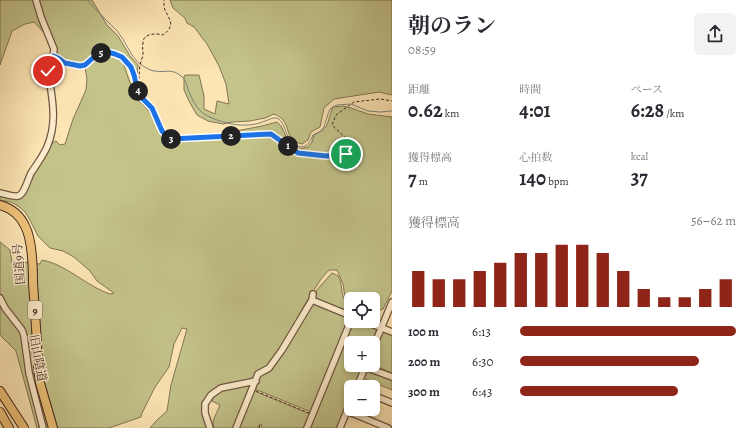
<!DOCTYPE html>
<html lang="ja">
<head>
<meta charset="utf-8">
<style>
  :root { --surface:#fff; --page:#f2f2f3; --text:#2b2b33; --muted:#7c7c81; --accent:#8f2418 }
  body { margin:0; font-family:Alegreya,"Noto Serif JP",serif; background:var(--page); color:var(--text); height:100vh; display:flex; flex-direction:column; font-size:15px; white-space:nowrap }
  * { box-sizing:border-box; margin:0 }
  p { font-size:13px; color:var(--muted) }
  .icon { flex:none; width:22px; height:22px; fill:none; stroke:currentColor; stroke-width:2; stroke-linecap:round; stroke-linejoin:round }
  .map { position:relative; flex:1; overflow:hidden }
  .side { display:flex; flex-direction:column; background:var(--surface); width:360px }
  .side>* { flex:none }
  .buttons { position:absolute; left:344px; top:292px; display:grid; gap:8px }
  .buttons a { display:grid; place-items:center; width:36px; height:36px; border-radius:6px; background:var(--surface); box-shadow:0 2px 6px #0003; font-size:20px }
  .pin { position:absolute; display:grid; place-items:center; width:34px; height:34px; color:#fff; margin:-17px; border:2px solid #fff; border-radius:50%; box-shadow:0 1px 4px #0007 }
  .km { position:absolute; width:20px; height:20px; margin:-10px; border-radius:50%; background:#222; color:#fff; font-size:11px; line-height:20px; text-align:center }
  .round { display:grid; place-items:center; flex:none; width:42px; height:42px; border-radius:6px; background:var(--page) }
  .headline { display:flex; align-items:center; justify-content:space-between; height:68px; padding:0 16px }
  h1 { font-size:22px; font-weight:700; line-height:30px }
  .stats { display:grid; grid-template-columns:repeat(3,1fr); gap:6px; height:68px; padding:4px 16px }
  .stats div { display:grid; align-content:center }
  .stats b { font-size:20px; font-weight:700 }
  .stats small { font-size:11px; font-weight:400 }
  .stats p { font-size:11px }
  .chart { height:112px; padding:8px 16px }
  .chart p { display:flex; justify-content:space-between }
  .chart svg { width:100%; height:72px; margin-top:4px; stroke:var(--accent); stroke-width:6 }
  ul { padding:0 16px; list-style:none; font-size:13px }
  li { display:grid; grid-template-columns:64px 48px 1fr; align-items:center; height:30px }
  li i { height:10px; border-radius:5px; background:var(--accent) }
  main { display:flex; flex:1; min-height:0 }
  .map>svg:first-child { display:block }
  .green { fill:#c3c38a; stroke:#827554 }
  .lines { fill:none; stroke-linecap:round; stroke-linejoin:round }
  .stream { stroke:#7d807b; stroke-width:1 }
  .minor-casing { stroke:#715643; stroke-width:8 }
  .highway-casing { stroke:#42271d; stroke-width:10 }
  .path { stroke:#42271d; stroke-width:1; stroke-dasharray:3 2; stroke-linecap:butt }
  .minor { stroke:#feeece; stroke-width:5.5 }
  .highway { stroke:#eec27a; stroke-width:8 }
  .route-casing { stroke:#fff; stroke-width:8 }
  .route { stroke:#1a73e8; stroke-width:5 }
  .labels { text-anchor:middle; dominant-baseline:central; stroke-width:3; stroke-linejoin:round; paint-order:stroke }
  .shield { fill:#feeece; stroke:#7a6352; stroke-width:1 }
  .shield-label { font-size:11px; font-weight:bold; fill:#42271d }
  .street-label { font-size:12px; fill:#42271d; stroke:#feeece }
</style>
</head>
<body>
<main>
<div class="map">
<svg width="392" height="428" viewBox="0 0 392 428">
  <rect width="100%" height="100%" fill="#fde5b4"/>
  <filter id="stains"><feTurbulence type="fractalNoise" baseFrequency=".005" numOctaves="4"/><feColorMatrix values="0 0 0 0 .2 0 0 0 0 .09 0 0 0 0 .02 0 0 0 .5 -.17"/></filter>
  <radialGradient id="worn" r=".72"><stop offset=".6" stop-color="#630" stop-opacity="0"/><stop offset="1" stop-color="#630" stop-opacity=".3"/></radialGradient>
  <path class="green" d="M 0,0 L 92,0 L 107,25 L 118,36 L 130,56 L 138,65 L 137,74 C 128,57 113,41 93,54 C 90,56 87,60 84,63 L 71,63 L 56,52 L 52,41 L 34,22 L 25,24 L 12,31 L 0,65 Z
    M 170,0 L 392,0 L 392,95 L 379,92 L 334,99 L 324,108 L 320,127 L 311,132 L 308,140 L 302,144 C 281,139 294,121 274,114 L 265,118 L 250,121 L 232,122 L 223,124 L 208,121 L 197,115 L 190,103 L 184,90 L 184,76 L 186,75 L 199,75 L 204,96 L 204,109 L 215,114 L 217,101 L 229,104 L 226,84 L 219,66 L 207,44 L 194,27 L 187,23 L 185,18 L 173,8 Z
    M 102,55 L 121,57 L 135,97 L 149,111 L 168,144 L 262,126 L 277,122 L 281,126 L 290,145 L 300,149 L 308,147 L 312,142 L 314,135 C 331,127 326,123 333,107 L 343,106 L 351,108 L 368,114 L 392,117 L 392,291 L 383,309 L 373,312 L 373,299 L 351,299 L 351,307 L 345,298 L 343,284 L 337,270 L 329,270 L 321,279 L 305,304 L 293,326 L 268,367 L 246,382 L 214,393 L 205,408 L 209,428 L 150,428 L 157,420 L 167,411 L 171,385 L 187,329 L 182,328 L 174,344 L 169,367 L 155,387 L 142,413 L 141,417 L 109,428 L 37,428 L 16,351 L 0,335 L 0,242 L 10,250 L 14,274 L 23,262 L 40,264 L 42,260 C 60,263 77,277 93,286 C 98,289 104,292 110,294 L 114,293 L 97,281 L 90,271 L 74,257 L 63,251 L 50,248 L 38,236 L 30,220 L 25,212 L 18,206 L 11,202 L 0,200 L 0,195 L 18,198 L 21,198 L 24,196 L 28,185 L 52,143 L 56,141 L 60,145 L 65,144 L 73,119 L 86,90 L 87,79 L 85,68 Z
    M 332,273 C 334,274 337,275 338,276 C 342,282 341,289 343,296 C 345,303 351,305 351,313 L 314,298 L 316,291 Z
    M 312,302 L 350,318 L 311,412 L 255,389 L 260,376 L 271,371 L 286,350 Z
    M 353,321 L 358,321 L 377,329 L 372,343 L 351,343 L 351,365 L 363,365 L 354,387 L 351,387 L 351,393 L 337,428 L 309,428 Z
    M 383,330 L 392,334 L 392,373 L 373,365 L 373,355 Z
    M 367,369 L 392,380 L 392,390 L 363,378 Z
    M 246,385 L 251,387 L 234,428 L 214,428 L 213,421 L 220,405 L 212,401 C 217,387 233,388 246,385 Z
    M 254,391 L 310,414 L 304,428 L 261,428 L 262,425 L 260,424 L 258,428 L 238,428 Z"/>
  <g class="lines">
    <path class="stream" d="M 87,0 C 94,7 101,15 108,22 C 112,26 117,30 120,35 C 127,44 130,55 139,63 C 143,66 150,71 155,71 C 165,73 172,68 181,76 C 185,79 187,84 188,89 C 193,102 198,113 212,118 C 224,123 237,126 250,125 C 254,124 259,124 262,122 C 267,121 272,117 277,118 C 288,123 284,146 301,147 C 308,147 311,140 313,135 L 321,131 L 324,127 L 328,114 L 330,109 L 333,107 L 337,105 L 351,104 L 368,111 L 380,112 L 392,111"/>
    <defs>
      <path id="minor" d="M 0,193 C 5,194 13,197 18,196 C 24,195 28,179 31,173 C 37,164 43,156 47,147 C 58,122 52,97 48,71 L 49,64 L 53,56 L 54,49 L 41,17 L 36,0
        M 0,298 L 5,308 L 22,330 L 24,336 L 29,373 L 43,428
        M 312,300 L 351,316
        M 364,321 L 392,332
        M 373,348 L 392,302
        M 365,367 L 392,377
        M 357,387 L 366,365
        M 373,395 L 392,403
        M 347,411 L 388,428
        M 210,428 L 205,413 L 205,404 L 211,395 L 221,388 L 256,381
        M 236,428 L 258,374 L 269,368 L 282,350 L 312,300 L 313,294
        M 307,428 L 351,320
        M 340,428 L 351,401"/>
      <path id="highway" d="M 0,205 C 11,208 20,215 25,226 C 32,239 33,268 33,283 C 35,311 37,339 38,366 L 40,383 L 53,428
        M 0,391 L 24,428
        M 0,412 L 9,428"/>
    </defs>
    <use href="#minor" class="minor-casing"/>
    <use href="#highway" class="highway-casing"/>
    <path class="path" d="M 57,57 L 65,63 L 80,66 L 85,65 L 94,57 L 101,53 L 107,52 L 115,54 L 122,57 L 131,67 L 134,75 L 139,95 L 152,107 L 162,131 L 170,139 L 271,135 L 298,153 L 326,156 L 345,154 L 350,150 L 349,141 L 332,125 L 336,115 L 354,102 L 380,99 L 392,101
      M 137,84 C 140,78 139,72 140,65 C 141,61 143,57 143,53 C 143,50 142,47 143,43 C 143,33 156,33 163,35 C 178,24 167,18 164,7 C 164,4 164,2 164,0
      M 256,391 L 309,413
      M 259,428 L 260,425"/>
    <use href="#minor" class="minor"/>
    <use href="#highway" class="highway"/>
  </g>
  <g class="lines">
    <defs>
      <path id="route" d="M 48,71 L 49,64 L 53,56 L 58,58 L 65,63 L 80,66 L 85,65 L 94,57 L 101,53 L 107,52 L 115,54 L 122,57 L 131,67 L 134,75 L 139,95 L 152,108 L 162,131 L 170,139 L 271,134 L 298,153 L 326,156 L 346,154"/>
    </defs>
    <use href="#route" class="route-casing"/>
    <use href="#route" class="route"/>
  </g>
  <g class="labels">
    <rect class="shield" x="28" y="301" width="14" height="18" rx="3"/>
    <g class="shield-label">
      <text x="35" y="310">9</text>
    </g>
    <g class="street-label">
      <text transform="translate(19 264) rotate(-95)">国道9号</text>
      <text transform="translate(38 358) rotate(79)">旧山陰道</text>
    </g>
  </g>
  <rect width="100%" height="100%" filter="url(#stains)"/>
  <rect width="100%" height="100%" fill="url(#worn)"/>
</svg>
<div class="buttons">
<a><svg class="icon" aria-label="locate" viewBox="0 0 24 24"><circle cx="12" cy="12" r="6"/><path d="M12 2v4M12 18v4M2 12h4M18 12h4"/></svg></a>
<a>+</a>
<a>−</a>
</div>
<div class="pin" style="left:346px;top:154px;background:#1e9e55"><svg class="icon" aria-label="arrive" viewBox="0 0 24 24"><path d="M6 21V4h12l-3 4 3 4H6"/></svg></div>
<div class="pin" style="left:48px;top:71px;background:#d93025"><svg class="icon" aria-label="check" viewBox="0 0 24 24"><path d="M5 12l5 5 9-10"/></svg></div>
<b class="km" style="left:288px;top:146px">1</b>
<b class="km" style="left:231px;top:136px">2</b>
<b class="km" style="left:171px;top:139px">3</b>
<b class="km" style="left:138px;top:91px">4</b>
<b class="km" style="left:101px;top:53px">5</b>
</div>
<section class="side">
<div class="headline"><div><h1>朝のラン</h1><p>08:59</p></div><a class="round"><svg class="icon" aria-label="share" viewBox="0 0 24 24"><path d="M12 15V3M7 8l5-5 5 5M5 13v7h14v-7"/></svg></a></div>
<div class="stats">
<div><p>距離</p><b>0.62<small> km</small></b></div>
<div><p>時間</p><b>4:01</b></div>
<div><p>ペース</p><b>6:28<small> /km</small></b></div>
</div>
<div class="stats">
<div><p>獲得標高</p><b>7<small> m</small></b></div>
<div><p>心拍数</p><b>140<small> bpm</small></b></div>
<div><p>kcal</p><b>37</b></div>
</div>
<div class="chart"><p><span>獲得標高</span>56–62 m</p>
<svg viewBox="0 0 160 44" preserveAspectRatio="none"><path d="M5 44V22M15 44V27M25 44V27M35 44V22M45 44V17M55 44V11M65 44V11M75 44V6M85 44V6M95 44V11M105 44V22M115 44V33M125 44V38M135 44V38M145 44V33M155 44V27"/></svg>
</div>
<ul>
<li><b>100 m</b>6:13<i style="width:100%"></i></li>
<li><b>200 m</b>6:30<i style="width:83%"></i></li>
<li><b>300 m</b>6:43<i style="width:73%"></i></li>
</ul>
</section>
</main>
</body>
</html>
